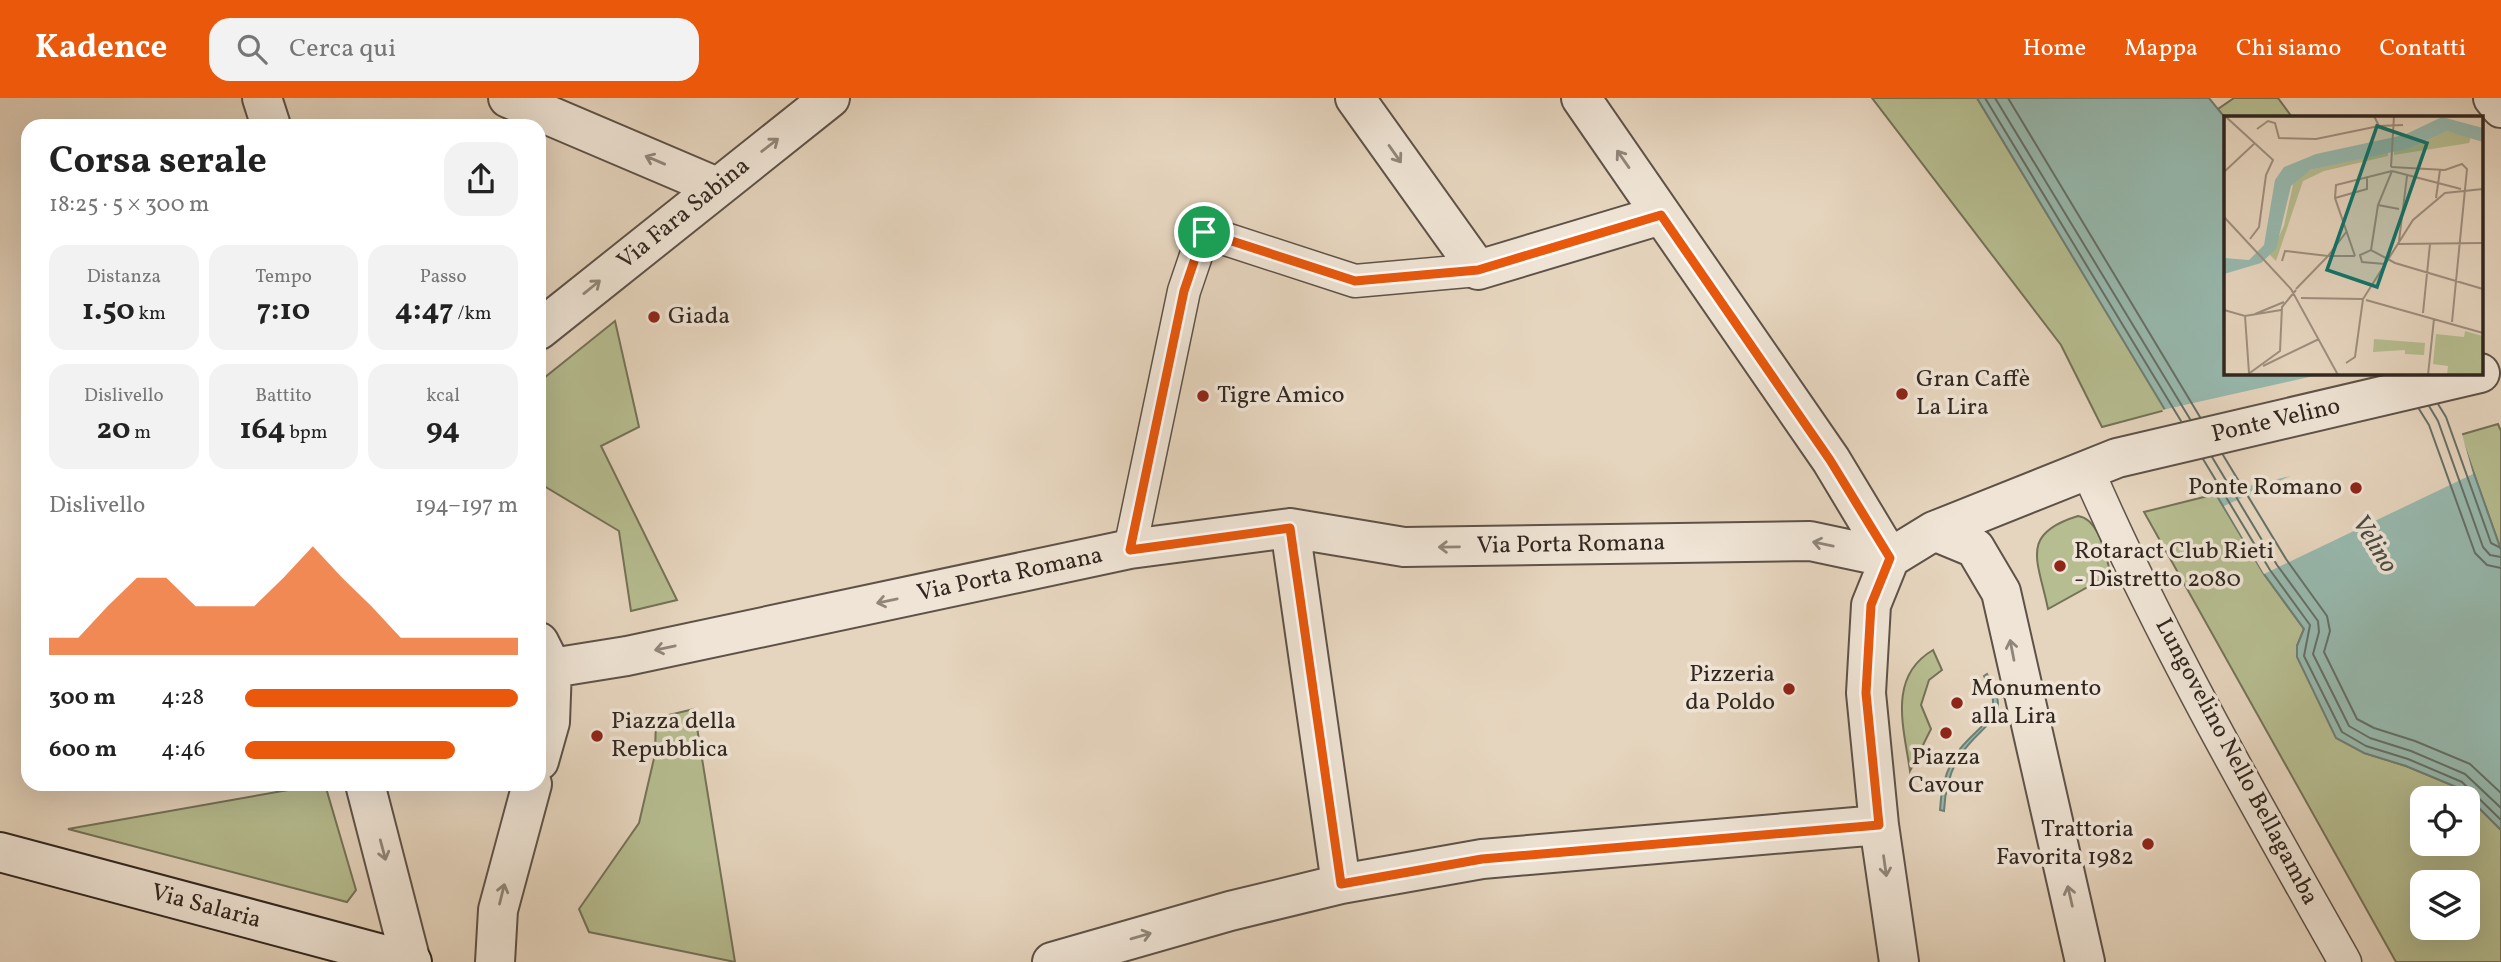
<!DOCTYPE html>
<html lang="it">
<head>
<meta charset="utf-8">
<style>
  :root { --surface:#fff; --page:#f2f2f2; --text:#222; --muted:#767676; --accent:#ea580c }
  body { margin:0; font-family:Vollkorn,serif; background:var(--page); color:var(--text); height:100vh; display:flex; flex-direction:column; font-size:26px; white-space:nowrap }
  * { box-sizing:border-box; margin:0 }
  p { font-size:23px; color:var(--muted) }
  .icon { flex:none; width:38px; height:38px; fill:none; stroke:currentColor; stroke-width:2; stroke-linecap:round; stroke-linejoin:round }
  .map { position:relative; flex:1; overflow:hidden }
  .panel { position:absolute; left:21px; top:21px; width:525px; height:672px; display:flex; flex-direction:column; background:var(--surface); border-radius:21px; box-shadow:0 7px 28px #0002 }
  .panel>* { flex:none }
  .tools { position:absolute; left:2410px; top:688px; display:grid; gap:14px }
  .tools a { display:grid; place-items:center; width:70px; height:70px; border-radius:14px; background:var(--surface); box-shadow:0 7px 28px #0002; font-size:35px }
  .pin { position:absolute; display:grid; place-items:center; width:60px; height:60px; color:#fff; margin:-30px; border:4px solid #fff; border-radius:50%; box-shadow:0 2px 7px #0007 }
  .round { display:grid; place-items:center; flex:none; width:74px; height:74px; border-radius:21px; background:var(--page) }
  .summary { display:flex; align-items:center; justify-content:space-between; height:119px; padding:0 28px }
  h1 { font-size:38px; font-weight:700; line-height:52px }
  .figures { display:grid; grid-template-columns:repeat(3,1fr); gap:10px; height:119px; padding:7px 28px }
  .figures div { display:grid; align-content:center; border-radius:18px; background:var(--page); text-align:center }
  .figures b { font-size:30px; font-weight:700 }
  .figures small { font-size:19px; font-weight:400 }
  .figures p { font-size:19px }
  .chart { height:196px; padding:14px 28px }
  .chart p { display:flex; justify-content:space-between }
  .chart svg { width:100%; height:126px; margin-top:7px; fill:var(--accent); opacity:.7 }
  ul { padding:0 28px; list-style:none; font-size:23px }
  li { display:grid; grid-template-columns:112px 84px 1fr; align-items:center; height:52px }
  li i { height:18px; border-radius:9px; background:var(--accent) }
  header { display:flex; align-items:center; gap:42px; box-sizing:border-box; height:98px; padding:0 35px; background:var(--accent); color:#fff }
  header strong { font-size:33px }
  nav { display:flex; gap:38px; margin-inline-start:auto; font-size:24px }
  .search { width:490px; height:63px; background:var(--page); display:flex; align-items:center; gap:18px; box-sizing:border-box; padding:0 24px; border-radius:21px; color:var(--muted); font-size:26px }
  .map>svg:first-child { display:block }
  .green { fill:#b6bd90; stroke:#747258; stroke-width:2; fill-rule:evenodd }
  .water { fill:#97b9ae; stroke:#6e7f75; stroke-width:2 }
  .pier { fill:#e6d5be }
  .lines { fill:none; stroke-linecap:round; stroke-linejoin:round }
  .shore { stroke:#647067; stroke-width:2 }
  .lane-casing { stroke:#5e5248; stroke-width:35 }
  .street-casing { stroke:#5e5248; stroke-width:42 }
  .secondary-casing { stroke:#312720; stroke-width:42 }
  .lane { stroke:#efe4d5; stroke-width:32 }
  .street { stroke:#efe4d5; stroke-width:38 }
  .secondary { stroke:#efe4d5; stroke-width:38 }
  .oneway { stroke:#90867a }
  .route-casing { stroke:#fff; stroke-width:14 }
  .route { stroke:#ea580c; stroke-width:9 }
  .poi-dot { fill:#8f2418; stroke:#efe4d5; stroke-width:2.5 }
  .labels { text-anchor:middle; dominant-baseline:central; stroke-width:7; stroke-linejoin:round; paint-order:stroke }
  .street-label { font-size:24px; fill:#312720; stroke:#efe4d5 }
  .poi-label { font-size:24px; fill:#312720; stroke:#efe4d5; text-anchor:start }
  .water-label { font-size:26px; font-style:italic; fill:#4a4c44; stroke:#efe4d5 }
  .inset-road { fill:none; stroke:#9e8f7f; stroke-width:2 }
  .view { fill:#0f766e; fill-opacity:0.15; stroke:#0f766e; stroke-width:3.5 }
  .inset-edge { fill:none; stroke:#312720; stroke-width:3.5 }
</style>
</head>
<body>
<header>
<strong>Kadence</strong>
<div class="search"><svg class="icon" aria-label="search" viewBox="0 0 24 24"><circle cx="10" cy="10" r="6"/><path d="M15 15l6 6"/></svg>Cerca qui</div>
<nav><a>Home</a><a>Mappa</a><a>Chi siamo</a><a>Contatti</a></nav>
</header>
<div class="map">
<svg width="2501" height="864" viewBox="0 0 2501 864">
  <rect width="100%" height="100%" fill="#e6d5be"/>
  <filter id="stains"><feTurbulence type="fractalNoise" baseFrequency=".00286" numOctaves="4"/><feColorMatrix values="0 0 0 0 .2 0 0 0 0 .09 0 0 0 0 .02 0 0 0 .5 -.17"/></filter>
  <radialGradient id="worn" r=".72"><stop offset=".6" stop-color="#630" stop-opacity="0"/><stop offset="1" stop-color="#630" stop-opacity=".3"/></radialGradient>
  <path class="green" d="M 1872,0 L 1977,0 L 2166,312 L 2102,329 L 2061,247 Z
    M 2234,0 L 2278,0 L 2292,19 L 2226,21 L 2218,11 Z
    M 615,223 L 639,329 L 601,348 L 677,502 L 631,513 L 619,433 L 539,385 L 539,284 Z
    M 2498,326 L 2501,333 L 2501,452 L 2460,337 Z
    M 2216,396 L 2264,476 L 2304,531 L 2297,548 L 2364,655 L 2406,668 L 2459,690 L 2501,732 L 2501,864 L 2396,864 L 2144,414 ZM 2422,700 L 2468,700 L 2468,746 L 2422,746 ZM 2422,784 L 2468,784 L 2468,830 L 2422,830 Z
    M 2078,418 C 2100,421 2105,458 2111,476 L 2048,511 C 2038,462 2019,436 2078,418 Z
    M 1933,552 L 1942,572 L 1929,582 L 1921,607 L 1931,631 L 1910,673 C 1904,630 1887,579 1933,552 Z
    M 694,611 L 735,864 L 589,834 L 579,811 L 639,725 L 655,656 L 656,620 Z
    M 311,688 L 326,690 L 356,792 L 347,804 L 68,731 Z"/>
  <path class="water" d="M 1977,0 L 2209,0 L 2226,21 L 2226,275 L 2427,275 L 2453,316 L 2501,452 L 2501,732 L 2459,690 L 2406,668 L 2364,655 L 2336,640 L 2297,559 L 2297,548 L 2304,531 L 2264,476 Z
    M 1987,576 C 2015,620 1983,624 1962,655 C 1950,671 1945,693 1944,713 L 1940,712 C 1941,691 1947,668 1960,651 C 1983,623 2007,619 1984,578 Z"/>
  <path class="pier" d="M 2327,275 L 2431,275 L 2456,314 L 2473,376 L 2264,476 L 2224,408 L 2290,378 L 2212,397 L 2162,312 Z"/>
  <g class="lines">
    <path class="shore" d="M 1985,0 L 2181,323
      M 1995,0 L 2190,321
      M 2008,0 L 2200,319
      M 2438,306 L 2446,319 L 2491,445 L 2501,450
      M 2429,308 L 2438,323 L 2483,449 L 2490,457 L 2501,459
      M 2419,311 L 2429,327 L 2475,455 L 2487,467 L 2501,470
      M 2223,357 L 2286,461 L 2327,518 L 2330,533 L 2324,554 L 2357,621 L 2374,630 L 2415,643 L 2470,666 L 2501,695
      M 2212,359 L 2277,467 L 2318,523 L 2319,534 L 2313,556 L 2349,628 L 2370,640 L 2411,653 L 2465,676 L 2501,710
      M 2203,361 L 2270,472 L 2310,527 L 2304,558 L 2342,634 L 2366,648 L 2408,661 L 2462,684 L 2501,722"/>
    <defs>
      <path id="lane" d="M 2087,371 C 2161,541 2254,703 2345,864
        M 1130,451 L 1184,193 L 1204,134 L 1355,183 L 1478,172"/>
      <path id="street" d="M 262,0 L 271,28
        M 508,0 L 717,89
        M 1355,0 L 1478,172 L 1661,117
        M 1581,0 L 1831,362 L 1890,460
        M 2493,0 L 2501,10
        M 539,232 L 830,0
        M 1290,430 L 1341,786
        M 1934,433 L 1975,450 L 2001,494 L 2085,864
        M 539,544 L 552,570 L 550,624 L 539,663
        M 552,570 L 627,558 L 1130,451 L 1290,430 L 1404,449 L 1810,443 L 1890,460
        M 365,686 L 411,864
        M 495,864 L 498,812 L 532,686
        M 1052,864 L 1230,813 L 1341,786 L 1482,761 L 1879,727
        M 1899,864 L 1879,727 L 1866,595 L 1871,507 L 1890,460 L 1934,433 L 2117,360 L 2480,275"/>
      <path id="secondary" d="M 0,754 L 412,864"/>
    </defs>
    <use href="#lane" class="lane-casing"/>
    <use href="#street" class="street-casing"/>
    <use href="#secondary" class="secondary-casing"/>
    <use href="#lane" class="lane"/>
    <use href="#street" class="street"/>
    <use href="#secondary" class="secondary"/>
  </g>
  <defs><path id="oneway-shaft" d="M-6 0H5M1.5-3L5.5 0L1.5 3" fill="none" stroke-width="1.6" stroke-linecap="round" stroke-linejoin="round" transform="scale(1.75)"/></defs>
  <g class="oneway">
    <use href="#oneway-shaft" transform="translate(770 47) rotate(-38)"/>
    <use href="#oneway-shaft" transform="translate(1395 56) rotate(55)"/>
    <use href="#oneway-shaft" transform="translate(1623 61) rotate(-125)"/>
    <use href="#oneway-shaft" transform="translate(655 62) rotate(-157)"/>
    <use href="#oneway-shaft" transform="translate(592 189) rotate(-39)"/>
    <use href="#oneway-shaft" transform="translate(1823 446) rotate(-168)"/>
    <use href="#oneway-shaft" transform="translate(1449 449) rotate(179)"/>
    <use href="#oneway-shaft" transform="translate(887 503) rotate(168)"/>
    <use href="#oneway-shaft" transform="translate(665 550) rotate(168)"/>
    <use href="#oneway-shaft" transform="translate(2012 552) rotate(-101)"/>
    <use href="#oneway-shaft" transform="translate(383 752) rotate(75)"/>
    <use href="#oneway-shaft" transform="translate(1885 768) rotate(82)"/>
    <use href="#oneway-shaft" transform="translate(502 796) rotate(-76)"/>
    <use href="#oneway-shaft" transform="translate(2070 798) rotate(-103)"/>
    <use href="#oneway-shaft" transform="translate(1141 838) rotate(-16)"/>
  </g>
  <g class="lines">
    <defs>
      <path id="route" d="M 1661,117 L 1830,362 L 1890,460 L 1871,507 L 1866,595 L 1879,727 L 1482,761 L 1341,786 L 1290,430 L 1130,452 L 1184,193 L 1204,134 L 1355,183 L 1478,172 Z"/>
    </defs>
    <use href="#route" class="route-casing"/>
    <use href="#route" class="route"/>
  </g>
  <g class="poi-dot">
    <circle cx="654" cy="219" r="7"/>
    <circle cx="1902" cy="296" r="7"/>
    <circle cx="1203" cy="298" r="7"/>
    <circle cx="2356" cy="390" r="7"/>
    <circle cx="2060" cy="468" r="7"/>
    <circle cx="1789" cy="591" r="7"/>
    <circle cx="1957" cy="605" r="7"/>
    <circle cx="1946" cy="635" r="7"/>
    <circle cx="597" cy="638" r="7"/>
    <circle cx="2148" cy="746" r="7"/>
  </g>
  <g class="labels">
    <g class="street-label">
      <text transform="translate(684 116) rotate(-39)">Via Fara Sabina</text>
      <text transform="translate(2276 323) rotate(-13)">Ponte Velino</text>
      <text transform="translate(1571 447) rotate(-1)">Via Porta Romana</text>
      <text transform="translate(1010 477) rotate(-12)">Via Porta Romana</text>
      <text transform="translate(2236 664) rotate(62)">Lungovelino Nello Bellagamba</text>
      <text transform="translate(206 809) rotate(15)">Via Salaria</text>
    </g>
    <g class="poi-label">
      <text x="668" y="219">Giada</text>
      <text x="1916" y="282">Gran Caffè<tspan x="1916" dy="28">La Lira</tspan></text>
      <text x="1217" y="298">Tigre Amico</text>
      <text x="2342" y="390" text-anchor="end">Ponte Romano</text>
      <text x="2074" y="454">Rotaract Club Rieti<tspan x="2074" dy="28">- Distretto 2080</tspan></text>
      <text x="1775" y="577" text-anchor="end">Pizzeria<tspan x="1775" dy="28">da Poldo</tspan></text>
      <text x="1971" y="591">Monumento<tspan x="1971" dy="28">alla Lira</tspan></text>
      <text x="611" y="624">Piazza della<tspan x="611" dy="28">Repubblica</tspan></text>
      <text x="1946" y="660" text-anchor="middle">Piazza<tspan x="1946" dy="28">Cavour</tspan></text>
      <text x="2134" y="732" text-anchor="end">Trattoria<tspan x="2134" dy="28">Favorita 1982</tspan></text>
    </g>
    <g class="water-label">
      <text transform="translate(2374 446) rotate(58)">Velino</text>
    </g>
  </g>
  <g transform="translate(2224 18)">
    <rect width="259" height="259" fill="#e6d5be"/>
    <path d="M 223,15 L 247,21 L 245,27 L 170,39 L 170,34 L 187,32 ZM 164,36 L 164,40 L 100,55 L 79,65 L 52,145 L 46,139 L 60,110 L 70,64 L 86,54 ZM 241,215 L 259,220 L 259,259 L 223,259 L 224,250 L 209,248 L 212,218 L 240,221 ZM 150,223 L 201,227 L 200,239 L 181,238 L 181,234 L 149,236 Z" fill="#b6bd90"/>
    <path d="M 218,1 L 259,12 L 259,26 L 223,15 L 187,32 L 86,54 L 67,70 L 52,133 L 37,147 L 0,158 L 0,142 L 25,144 L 40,129 L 51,64 L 60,51 L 92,38 L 180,19 Z" fill="#97b9ae"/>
    <path class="inset-road" d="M 1,0 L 49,44 L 42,59 L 35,111 L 26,123M 150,0 L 155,10 L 179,9M 33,13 L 44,5 L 51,7 L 55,22 L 92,23 L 155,10M 167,51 L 221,54 L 238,48 L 243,53 L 228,206M 167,51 L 170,0M 168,55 L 237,73M 0,56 L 31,27M 111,82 L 143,73 L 143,61M 212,82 L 216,54M 154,89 L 175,93M 0,101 L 67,173 L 114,259M 175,125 L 183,60M 173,128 L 259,127M 147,134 L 154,89 L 168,55M 131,140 L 111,82 L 112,69 L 168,55M 58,145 L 61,135 L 104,140 L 123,115M 161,148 L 138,146 L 136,139 L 147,134 L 171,147 L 259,173M 72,173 L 104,140 L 131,140M 77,182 L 139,183M 142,184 L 259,217M 0,194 L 21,200 L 57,194M 199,197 L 206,128M 31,198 L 60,186M 21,200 L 25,257M 122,247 L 131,241 L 139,183 L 189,104 L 221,77 L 259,73M 39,250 L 95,223M 23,259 L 56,235 L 58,191 L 72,174M 130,259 L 171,259M 204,259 L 210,203"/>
    <path class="view" d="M 153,10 L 203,27 L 153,171 L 103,154 Z"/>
    <rect width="259" height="259" class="inset-edge"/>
  </g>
  <rect width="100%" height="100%" filter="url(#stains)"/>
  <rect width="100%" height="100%" fill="url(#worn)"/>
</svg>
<div class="tools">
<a><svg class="icon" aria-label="locate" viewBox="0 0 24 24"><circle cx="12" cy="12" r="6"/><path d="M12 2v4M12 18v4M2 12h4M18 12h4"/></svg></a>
<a><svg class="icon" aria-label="layers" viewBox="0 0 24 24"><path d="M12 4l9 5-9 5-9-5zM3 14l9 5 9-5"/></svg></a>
</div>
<div class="pin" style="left:1204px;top:134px;background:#1e9e55"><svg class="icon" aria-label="arrive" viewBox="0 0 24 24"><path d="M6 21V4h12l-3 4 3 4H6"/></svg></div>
<section class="panel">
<div class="summary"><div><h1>Corsa serale</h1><p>18:25 · 5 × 300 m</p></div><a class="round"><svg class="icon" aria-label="share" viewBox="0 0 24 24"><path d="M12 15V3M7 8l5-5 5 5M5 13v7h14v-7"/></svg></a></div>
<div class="figures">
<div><p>Distanza</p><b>1.50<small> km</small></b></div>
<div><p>Tempo</p><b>7:10</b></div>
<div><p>Passo</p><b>4:47<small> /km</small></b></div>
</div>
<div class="figures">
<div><p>Dislivello</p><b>20<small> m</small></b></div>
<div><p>Battito</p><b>164<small> bpm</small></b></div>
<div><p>kcal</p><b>94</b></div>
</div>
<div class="chart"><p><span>Dislivello</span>194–197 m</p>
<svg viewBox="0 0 160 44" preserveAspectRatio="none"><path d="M0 44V38L10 38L20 27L30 17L40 17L50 27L60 27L70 27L80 17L90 6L100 17L110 27L120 38L130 38L140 38L150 38L160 38V44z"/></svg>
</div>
<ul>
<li><b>300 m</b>4:28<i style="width:100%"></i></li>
<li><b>600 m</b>4:46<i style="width:77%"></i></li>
</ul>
</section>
</div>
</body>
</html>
